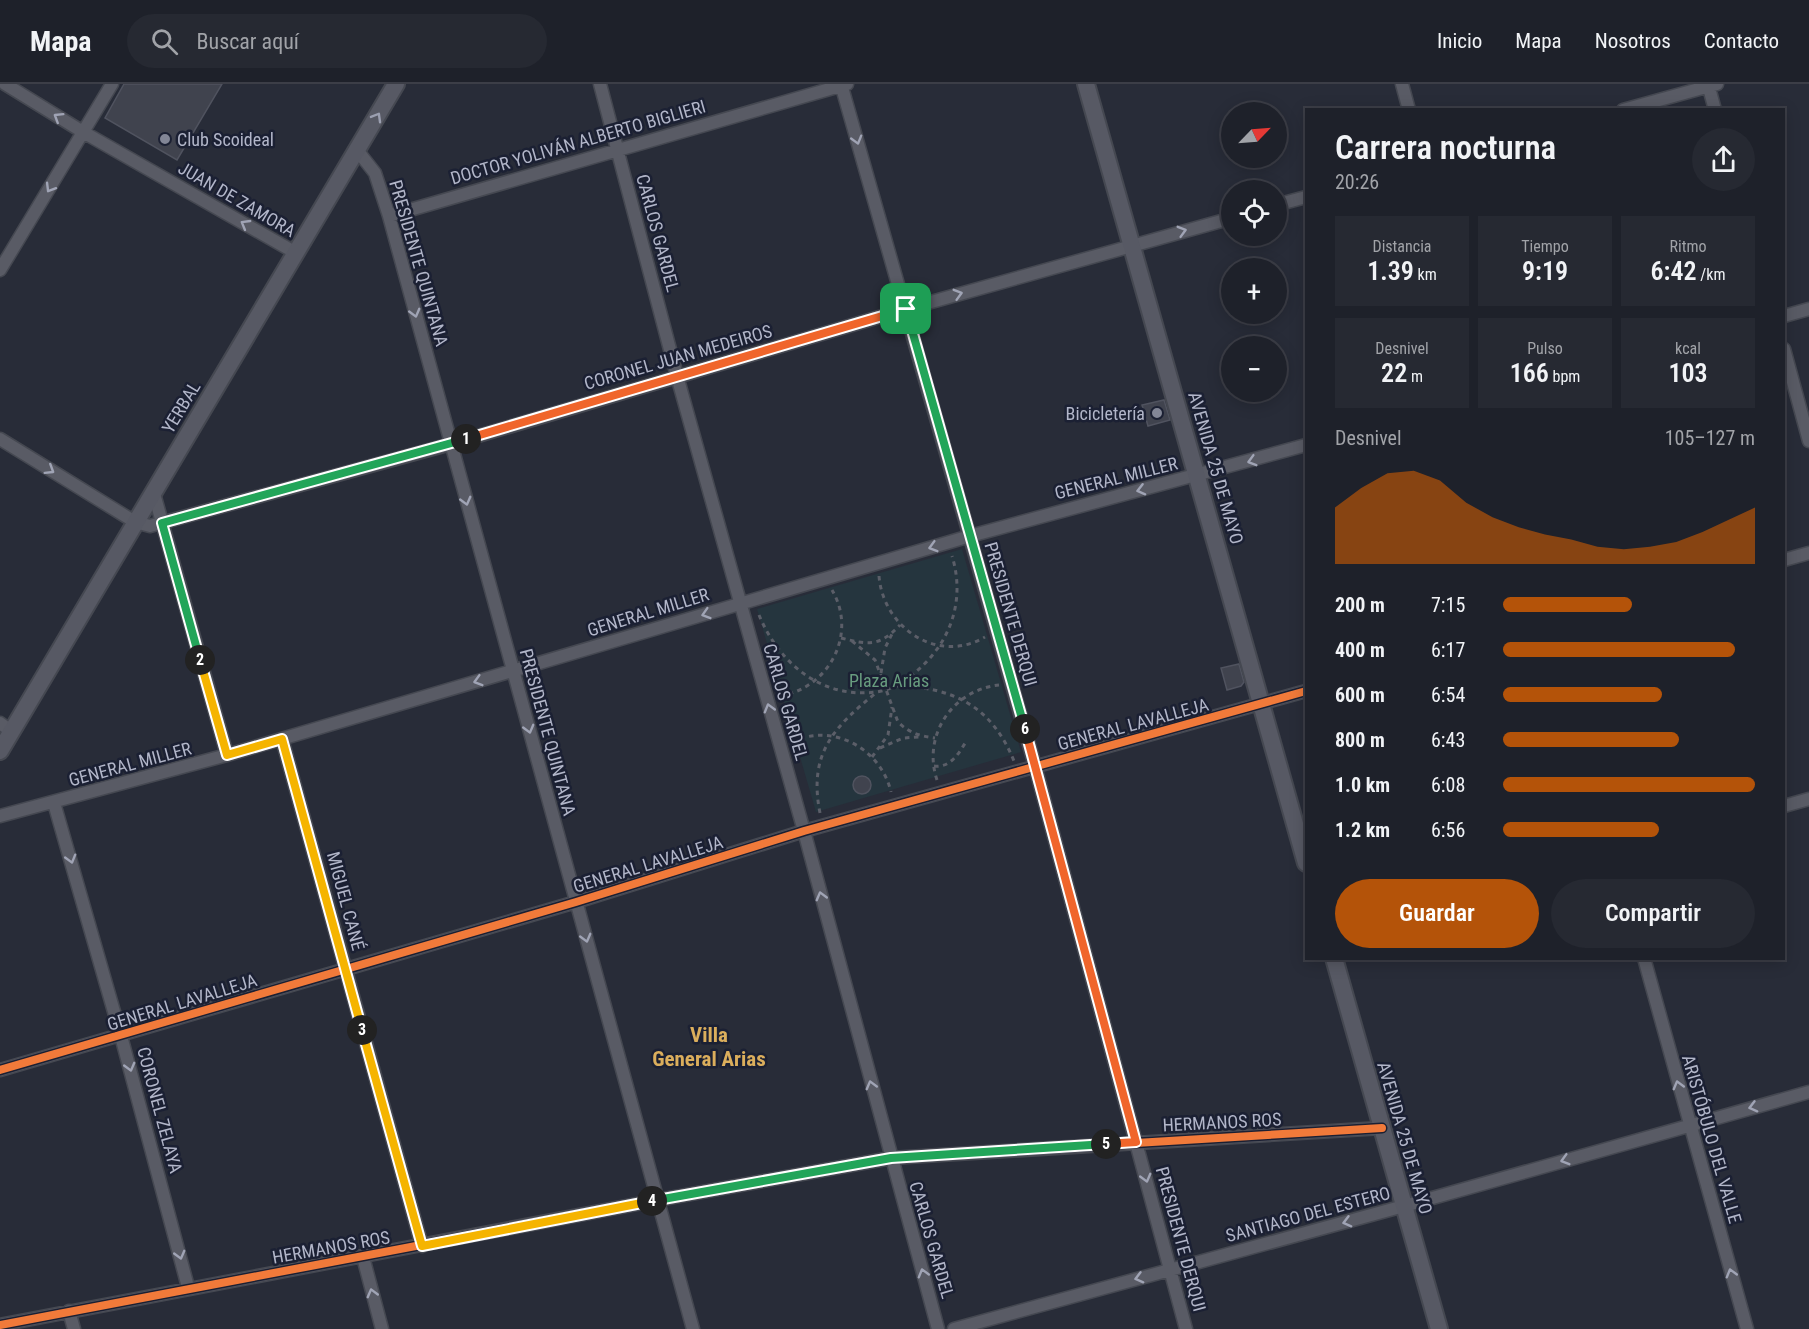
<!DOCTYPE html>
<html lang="es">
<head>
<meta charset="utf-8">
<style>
  :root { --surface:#1e212a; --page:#262932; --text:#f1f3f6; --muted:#a1a3a8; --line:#3c3e47; --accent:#b45309 }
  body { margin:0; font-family:"Roboto Condensed",sans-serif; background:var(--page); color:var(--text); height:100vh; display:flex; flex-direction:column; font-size:22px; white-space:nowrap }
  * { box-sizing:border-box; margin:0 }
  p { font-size:20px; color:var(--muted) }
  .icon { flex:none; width:33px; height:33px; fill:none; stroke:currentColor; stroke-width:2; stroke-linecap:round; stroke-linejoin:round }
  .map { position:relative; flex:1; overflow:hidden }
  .panel { position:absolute; left:1305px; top:24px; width:480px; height:852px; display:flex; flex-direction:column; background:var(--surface); border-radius:0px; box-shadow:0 3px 15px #0003,0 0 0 2px var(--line) }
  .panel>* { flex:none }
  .needle { width:39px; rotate:65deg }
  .fabs { position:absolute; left:1221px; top:18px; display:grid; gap:12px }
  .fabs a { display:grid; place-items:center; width:66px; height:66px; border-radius:50%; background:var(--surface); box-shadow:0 3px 15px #0003,0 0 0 2px var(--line); font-size:30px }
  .pin { position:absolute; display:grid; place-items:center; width:51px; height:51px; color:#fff; margin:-26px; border-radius:12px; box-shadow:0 3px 9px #0006 }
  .km { position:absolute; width:30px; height:30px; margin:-15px; border-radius:50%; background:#222; color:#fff; font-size:16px; line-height:30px; text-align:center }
  .round { display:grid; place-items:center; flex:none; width:63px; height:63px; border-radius:32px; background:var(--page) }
  .overview { display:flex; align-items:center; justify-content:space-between; height:102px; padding:0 30px }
  h1 { font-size:33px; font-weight:600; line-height:45px }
  .metrics { display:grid; grid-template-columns:repeat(3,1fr); gap:9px; height:102px; padding:6px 30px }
  .metrics div { display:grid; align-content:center; border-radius:0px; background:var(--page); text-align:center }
  .metrics b { font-size:26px; font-weight:600 }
  .metrics small { font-size:16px; font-weight:400 }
  .metrics p { font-size:16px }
  .chart { height:168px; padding:12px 30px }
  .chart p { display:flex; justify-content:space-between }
  .chart svg { width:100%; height:108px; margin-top:6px; fill:var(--accent); opacity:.7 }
  .action { display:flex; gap:12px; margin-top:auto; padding:12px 30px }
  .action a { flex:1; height:69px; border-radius:36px; background:var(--accent); color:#fff; font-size:24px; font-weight:600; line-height:69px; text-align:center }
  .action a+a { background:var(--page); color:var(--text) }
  ul { padding:0 30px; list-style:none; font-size:20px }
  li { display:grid; grid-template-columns:96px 72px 1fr; align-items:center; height:45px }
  li i { height:15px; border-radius:8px; background:var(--accent) }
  header { display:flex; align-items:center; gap:36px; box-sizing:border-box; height:84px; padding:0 30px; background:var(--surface); border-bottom:2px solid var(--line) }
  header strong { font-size:28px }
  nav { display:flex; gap:33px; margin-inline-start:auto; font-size:21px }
  .search { width:420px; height:54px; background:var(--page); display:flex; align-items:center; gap:15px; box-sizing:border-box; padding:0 21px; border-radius:33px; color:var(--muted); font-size:22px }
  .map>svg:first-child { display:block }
  .green { fill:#25353e }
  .building { fill:#40434e; stroke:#50535f; stroke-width:1.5 }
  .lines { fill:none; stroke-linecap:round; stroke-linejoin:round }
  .street-casing { stroke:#454851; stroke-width:15 }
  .secondary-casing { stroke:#454851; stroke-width:20 }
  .path { stroke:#5b5e68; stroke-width:3; stroke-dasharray:4.5 4.5; stroke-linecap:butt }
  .street { stroke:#595b65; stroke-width:12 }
  .secondary { stroke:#575964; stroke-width:16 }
  .cycleway-casing { stroke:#1b2033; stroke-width:11 }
  .cycleway { stroke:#f17a3a; stroke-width:8 }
  .oneway { stroke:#a0a4b5 }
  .oneway2 { stroke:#9b9fb0 }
  .split-1-casing { stroke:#fff; stroke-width:12 }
  .split-2-casing { stroke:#fff; stroke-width:12 }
  .split-3-casing { stroke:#fff; stroke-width:12 }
  .split-4-casing { stroke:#fff; stroke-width:12 }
  .split-5-casing { stroke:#fff; stroke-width:12 }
  .split-6-casing { stroke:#fff; stroke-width:12 }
  .split-7-casing { stroke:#fff; stroke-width:12 }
  .split-1 { stroke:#f0652b; stroke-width:8 }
  .split-2 { stroke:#22a559; stroke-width:8 }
  .split-3 { stroke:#f5b400; stroke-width:8 }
  .split-4 { stroke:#f5b400; stroke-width:8 }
  .split-5 { stroke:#22a559; stroke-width:8 }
  .split-6 { stroke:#f0652b; stroke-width:8 }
  .split-7 { stroke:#22a559; stroke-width:8 }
  .poi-dot { fill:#828696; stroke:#1b2033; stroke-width:2 }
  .labels { text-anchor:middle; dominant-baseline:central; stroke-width:5; stroke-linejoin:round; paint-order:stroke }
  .poi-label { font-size:18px; fill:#b2b6c9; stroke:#1b2033; text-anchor:start }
  .street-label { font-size:18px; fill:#b2b6c9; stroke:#1b2033 }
  .park-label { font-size:18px; fill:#689c7f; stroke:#1b2033 }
  .quarter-label { font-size:21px; font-weight:bold; fill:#dbae5c; stroke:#1b2033 }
</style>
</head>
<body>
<header>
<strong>Mapa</strong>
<div class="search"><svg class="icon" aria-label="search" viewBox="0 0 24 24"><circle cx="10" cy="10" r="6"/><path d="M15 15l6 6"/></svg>Buscar aquí</div>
<nav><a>Inicio</a><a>Mapa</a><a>Nosotros</a><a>Contacto</a></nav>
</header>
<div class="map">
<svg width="1809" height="1245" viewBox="0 0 1809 1245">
  <rect width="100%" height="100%" fill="#282c38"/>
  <path class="green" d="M 962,465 L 1021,668 L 816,728 L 757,525 Z"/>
  <path class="building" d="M 124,0 L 222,0 L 177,76 L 105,34 Z
    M 1164,316 L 1170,336 L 1148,342 L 1142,321 Z
    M 1239,580 L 1244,598 L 1241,602 L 1227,606 L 1221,584 Z
    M853 701a9 9 0 1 1 18 0a9 9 0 1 1-18 0Z"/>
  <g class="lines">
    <defs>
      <path id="street" d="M 5,0 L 83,48 L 296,169
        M 600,0 L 677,292 L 804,747 L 938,1245
        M 841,0 L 1035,682 L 1186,1245
        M 1402,0 L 1409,26
        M 1708,0 L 1715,26
        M 1623,26 L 1717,0
        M 357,66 L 375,89 L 389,132 L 693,1245
        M 1276,121 L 1306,113
        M 389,132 L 847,0
        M 0,186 L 112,0
        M 1784,232 L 1809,225
        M 1784,265 L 1809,357
        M 0,355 L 135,438 L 150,442 L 451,360 L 906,225 L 1232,134
        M 153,406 L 227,671
        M 1784,476 L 1809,469
        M 0,639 L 11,647
        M 282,655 L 422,1162
        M 54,719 L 121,952 L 188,1203
        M 1784,722 L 1809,715
        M 0,732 L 227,671 L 970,452 L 1306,361
        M 1644,874 L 1747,1245
        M 0,986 L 576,818 L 804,747 L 1306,607
        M 363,1173 L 382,1245
        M 69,1227 L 74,1245
        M 0,1241 L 658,1116 L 891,1074 L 1382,1044
        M 954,1245 L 1404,1122 L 1809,1008"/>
      <path id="secondary" d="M 1086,0 L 1306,779
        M 0,667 L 396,0
        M 1334,874 L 1439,1245"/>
    </defs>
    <use href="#street" class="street-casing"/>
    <use href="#secondary" class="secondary-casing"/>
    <path class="path" d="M 879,492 C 883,543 937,581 985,553
      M 759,531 C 779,579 821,615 876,608 C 891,606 902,598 913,590 C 950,561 966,517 952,472
      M 841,554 C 869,561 879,563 900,541
      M 852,557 L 875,576 L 898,638 C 909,649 920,652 935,654
      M 881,589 L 885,564 L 892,550
      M 897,602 C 954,603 992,623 1014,677
      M 780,612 C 829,604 858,550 832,506
      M 792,658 C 833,638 881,665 891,708
      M 880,664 L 903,654 L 919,653
      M 872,673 L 888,651 L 892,623
      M 934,682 C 951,684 959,669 967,656
      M 937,696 C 922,652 952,606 999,601
      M 820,729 C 808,669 834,643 877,608"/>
    <use href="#street" class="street"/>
    <use href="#secondary" class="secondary"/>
    <defs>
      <path id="cycleway" d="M 0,986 L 576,818 L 804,747 L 1306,607
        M 0,1241 L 658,1116 L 891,1074 L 1382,1044"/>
    </defs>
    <use href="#cycleway" class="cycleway-casing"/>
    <use href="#cycleway" class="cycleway"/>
  </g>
  <defs><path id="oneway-chevron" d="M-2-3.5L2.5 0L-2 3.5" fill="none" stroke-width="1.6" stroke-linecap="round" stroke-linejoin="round" transform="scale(1.5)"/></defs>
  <g class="oneway">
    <use href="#oneway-chevron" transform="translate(58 33) rotate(-148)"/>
    <use href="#oneway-chevron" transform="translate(857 56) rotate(74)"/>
    <use href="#oneway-chevron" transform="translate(50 104) rotate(121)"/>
    <use href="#oneway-chevron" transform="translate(245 140) rotate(-150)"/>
    <use href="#oneway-chevron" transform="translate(1182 147) rotate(-16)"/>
    <use href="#oneway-chevron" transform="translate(958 210) rotate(-16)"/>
    <use href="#oneway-chevron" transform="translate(415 229) rotate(75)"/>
    <use href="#oneway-chevron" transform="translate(1252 377) rotate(164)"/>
    <use href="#oneway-chevron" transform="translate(50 386) rotate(32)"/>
    <use href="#oneway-chevron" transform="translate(1141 406) rotate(166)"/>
    <use href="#oneway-chevron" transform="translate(466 417) rotate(75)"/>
    <use href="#oneway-chevron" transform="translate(933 463) rotate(164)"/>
    <use href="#oneway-chevron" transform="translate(706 530) rotate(163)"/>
    <use href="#oneway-chevron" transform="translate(478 597) rotate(164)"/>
    <use href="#oneway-chevron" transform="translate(769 624) rotate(-106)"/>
    <use href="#oneway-chevron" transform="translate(529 645) rotate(75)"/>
    <use href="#oneway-chevron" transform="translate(71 775) rotate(74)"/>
    <use href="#oneway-chevron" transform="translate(821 812) rotate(-105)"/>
    <use href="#oneway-chevron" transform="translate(586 854) rotate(75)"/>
    <use href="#oneway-chevron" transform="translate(130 983) rotate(75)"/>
    <use href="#oneway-chevron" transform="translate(871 1001) rotate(-105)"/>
    <use href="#oneway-chevron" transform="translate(1678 1001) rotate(-105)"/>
    <use href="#oneway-chevron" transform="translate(1753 1023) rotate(165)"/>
    <use href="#oneway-chevron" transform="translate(1565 1076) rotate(164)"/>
    <use href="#oneway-chevron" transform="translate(1146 1094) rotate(75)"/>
    <use href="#oneway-chevron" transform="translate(1347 1138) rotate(165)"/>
    <use href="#oneway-chevron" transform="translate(180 1171) rotate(75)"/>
    <use href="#oneway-chevron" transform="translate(923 1189) rotate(-106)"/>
    <use href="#oneway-chevron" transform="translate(1731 1189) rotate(-106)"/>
    <use href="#oneway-chevron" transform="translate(1139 1194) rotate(165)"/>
    <use href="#oneway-chevron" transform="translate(372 1209) rotate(-105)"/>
  </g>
  <use class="oneway2" href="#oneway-chevron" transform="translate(377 33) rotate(-60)"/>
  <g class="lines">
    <defs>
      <path id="split-1" d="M 466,355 L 906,225"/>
      <path id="split-2" d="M 200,576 L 162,439 L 466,355"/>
      <path id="split-3" d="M 200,576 L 227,671 L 282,655 L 362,946"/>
      <path id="split-4" d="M 362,946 L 422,1162 L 652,1117"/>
      <path id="split-5" d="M 652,1117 L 891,1074 L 1106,1060"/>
      <path id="split-6" d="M 1025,645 L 1136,1058 L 1106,1060"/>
      <path id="split-7" d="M 906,225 L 1025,645"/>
    </defs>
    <use href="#split-1" class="split-1-casing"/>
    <use href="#split-2" class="split-2-casing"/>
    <use href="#split-3" class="split-3-casing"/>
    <use href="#split-4" class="split-4-casing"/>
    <use href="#split-5" class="split-5-casing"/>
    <use href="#split-6" class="split-6-casing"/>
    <use href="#split-7" class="split-7-casing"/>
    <use href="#split-1" class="split-1"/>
    <use href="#split-2" class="split-2"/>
    <use href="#split-3" class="split-3"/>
    <use href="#split-4" class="split-4"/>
    <use href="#split-5" class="split-5"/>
    <use href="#split-6" class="split-6"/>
    <use href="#split-7" class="split-7"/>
  </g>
  <g class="poi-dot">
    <circle cx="165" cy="55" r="6"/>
    <circle cx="1157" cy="329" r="6"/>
  </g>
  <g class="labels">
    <g class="poi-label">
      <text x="177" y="55">Club Scoideal</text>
      <text x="1145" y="329" text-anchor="end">Bicicletería</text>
    </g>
    <g class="street-label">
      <text transform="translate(578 58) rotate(-16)">DOCTOR YOLIVÁN ALBERTO BIGLIERI</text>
      <text transform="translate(237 115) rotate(30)">JUAN DE ZAMORA</text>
      <text transform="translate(658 149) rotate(75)">CARLOS GARDEL</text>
      <text transform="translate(419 179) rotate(74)">PRESIDENTE QUINTANA</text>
      <text transform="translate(678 273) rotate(-16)">CORONEL JUAN MEDEIROS</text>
      <text transform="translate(181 323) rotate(-59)">YERBAL</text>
      <text transform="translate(1216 384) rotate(74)">AVENIDA 25 DE MAYO</text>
      <text transform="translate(1116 394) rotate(-14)">GENERAL MILLER</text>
      <text transform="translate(648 528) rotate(-17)">GENERAL MILLER</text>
      <text transform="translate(1011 530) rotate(74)">PRESIDENTE DERQUI</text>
      <text transform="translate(786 618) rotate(74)">CARLOS GARDEL</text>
      <text transform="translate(1133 640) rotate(-15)">GENERAL LAVALLEJA</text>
      <text transform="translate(548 648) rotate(75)">PRESIDENTE QUINTANA</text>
      <text transform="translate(130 680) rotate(-15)">GENERAL MILLER</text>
      <text transform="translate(648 780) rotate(-17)">GENERAL LAVALLEJA</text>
      <text transform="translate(346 817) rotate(75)">MIGUEL CANÉ</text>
      <text transform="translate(182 918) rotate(-17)">GENERAL LAVALLEJA</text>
      <text transform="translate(160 1026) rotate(75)">CORONEL ZELAYA</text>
      <text transform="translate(1222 1038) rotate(-3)">HERMANOS ROS</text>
      <text transform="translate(1405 1054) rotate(74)">AVENIDA 25 DE MAYO</text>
      <text transform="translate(1712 1055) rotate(74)">ARISTÓBULO DEL VALLE</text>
      <text transform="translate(1308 1130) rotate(-15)">SANTIAGO DEL ESTERO</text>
      <text transform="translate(1181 1155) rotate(75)">PRESIDENTE DERQUI</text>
      <text transform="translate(932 1156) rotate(74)">CARLOS GARDEL</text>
      <text transform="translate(331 1163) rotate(-10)">HERMANOS ROS</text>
    </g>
    <g class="park-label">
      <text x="889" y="596">Plaza Arias</text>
    </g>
    <g class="quarter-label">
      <text x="709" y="951">Villa<tspan x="709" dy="24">General Arias</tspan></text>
    </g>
  </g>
</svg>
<div class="fabs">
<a><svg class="needle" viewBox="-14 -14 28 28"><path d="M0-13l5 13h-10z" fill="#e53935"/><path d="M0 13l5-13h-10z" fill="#a1a3a8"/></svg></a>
<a><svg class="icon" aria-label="locate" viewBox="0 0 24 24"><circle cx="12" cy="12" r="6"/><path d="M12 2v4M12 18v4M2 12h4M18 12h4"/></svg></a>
<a>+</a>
<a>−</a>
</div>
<div class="pin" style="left:906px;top:225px;background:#1e9e55"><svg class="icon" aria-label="arrive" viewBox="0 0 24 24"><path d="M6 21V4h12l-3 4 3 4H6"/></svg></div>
<b class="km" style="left:466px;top:355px">1</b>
<b class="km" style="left:200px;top:576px">2</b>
<b class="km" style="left:362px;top:946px">3</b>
<b class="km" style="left:652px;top:1117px">4</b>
<b class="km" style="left:1106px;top:1060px">5</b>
<b class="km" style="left:1025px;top:645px">6</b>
<section class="panel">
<div class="overview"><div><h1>Carrera nocturna</h1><p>20:26</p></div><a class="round"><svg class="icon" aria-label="share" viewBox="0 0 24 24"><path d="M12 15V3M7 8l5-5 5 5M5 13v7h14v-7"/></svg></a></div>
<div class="metrics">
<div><p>Distancia</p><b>1.39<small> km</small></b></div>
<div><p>Tiempo</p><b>9:19</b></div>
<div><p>Ritmo</p><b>6:42<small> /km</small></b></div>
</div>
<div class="metrics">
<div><p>Desnivel</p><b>22<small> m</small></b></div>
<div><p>Pulso</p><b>166<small> bpm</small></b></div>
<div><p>kcal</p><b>103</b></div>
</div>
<div class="chart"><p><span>Desnivel</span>105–127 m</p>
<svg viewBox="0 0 160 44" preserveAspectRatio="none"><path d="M0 44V21L10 13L20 7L30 6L40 10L50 19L60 25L70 29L80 32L90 34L100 37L110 38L120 37L130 35L140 31L150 26L160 21V44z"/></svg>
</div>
<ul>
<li><b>200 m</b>7:15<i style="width:51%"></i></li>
<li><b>400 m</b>6:17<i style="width:92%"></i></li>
<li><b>600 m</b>6:54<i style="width:63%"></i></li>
<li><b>800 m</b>6:43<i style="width:70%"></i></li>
<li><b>1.0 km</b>6:08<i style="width:100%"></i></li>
<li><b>1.2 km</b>6:56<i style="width:62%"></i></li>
</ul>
<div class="action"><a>Guardar</a><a>Compartir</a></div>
</section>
</div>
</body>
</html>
